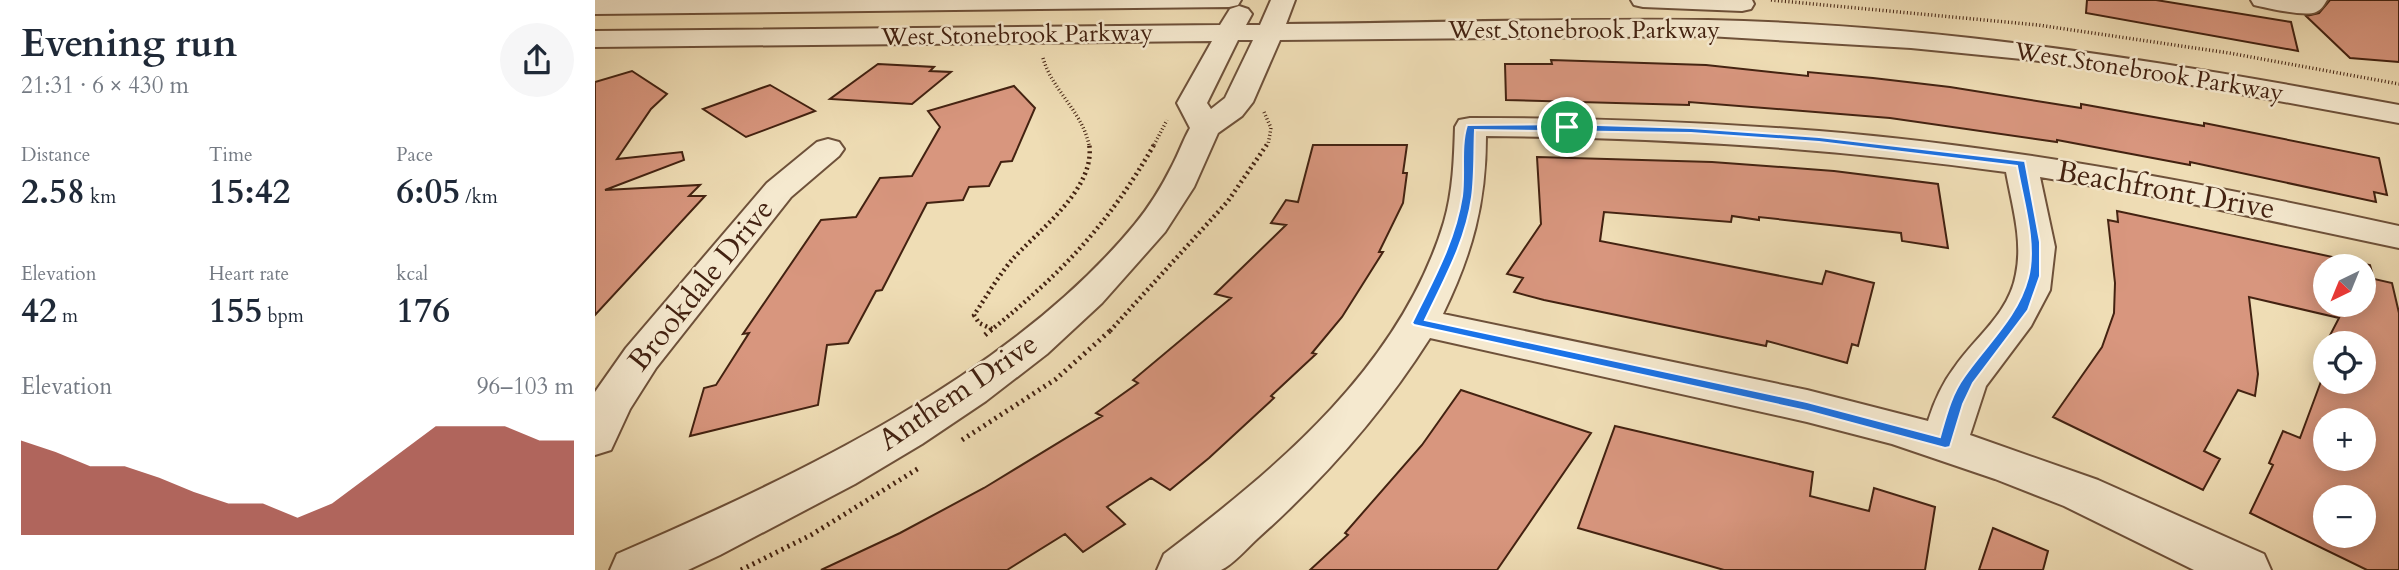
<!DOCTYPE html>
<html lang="en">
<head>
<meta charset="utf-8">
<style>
  :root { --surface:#fff; --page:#f6f6f7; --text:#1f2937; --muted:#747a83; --accent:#8f2418 }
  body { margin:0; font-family:Cardo,serif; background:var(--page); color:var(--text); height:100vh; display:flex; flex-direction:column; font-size:26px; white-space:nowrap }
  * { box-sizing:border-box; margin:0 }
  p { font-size:23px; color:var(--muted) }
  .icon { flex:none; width:38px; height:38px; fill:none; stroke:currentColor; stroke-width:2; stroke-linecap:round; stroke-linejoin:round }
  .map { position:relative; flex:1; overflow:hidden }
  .panel { display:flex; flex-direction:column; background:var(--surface); width:595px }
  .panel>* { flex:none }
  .needle { width:46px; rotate:223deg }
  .fabs { position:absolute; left:1718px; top:254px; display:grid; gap:14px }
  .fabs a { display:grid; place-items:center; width:63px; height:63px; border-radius:50%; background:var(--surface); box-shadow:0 4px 18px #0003; font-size:35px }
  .pin { position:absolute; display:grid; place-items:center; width:60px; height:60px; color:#fff; margin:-30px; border:4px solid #fff; border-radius:50%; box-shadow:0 2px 7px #0007 }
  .round { display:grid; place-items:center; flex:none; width:74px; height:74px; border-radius:37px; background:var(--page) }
  .headline { display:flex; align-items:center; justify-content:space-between; height:119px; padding:0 21px }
  h1 { font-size:38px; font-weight:700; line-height:52px }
  .figures { display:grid; grid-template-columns:repeat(3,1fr); gap:10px; height:119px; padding:7px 21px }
  .figures div { display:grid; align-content:center }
  .figures b { font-size:35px; font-weight:700 }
  .figures small { font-size:19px; font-weight:400 }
  .figures p { font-size:19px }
  .chart { height:196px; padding:14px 21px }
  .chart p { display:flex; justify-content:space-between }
  .chart svg { width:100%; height:126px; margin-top:7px; fill:var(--accent); opacity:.7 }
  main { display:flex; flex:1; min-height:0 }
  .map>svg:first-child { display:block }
  .building { fill:#d8967e; stroke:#432211; stroke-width:2; fill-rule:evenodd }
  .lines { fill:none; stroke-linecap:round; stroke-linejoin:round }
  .minor-casing { stroke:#6e513a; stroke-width:4 }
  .path-far2 { stroke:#432211; stroke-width:3.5; stroke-dasharray:1 2.5; stroke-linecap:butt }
  .path-far1 { stroke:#432211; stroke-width:4.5; stroke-dasharray:2 3.5; stroke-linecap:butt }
  .path { stroke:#432211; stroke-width:5; stroke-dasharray:2 4.5; stroke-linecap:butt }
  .minor { fill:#f5e9cf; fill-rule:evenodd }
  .route { fill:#1a73e8; stroke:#fff; stroke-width:2; fill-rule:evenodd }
  .labels { text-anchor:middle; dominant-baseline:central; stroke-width:5; stroke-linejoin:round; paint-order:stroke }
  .far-street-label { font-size:24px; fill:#432211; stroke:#f5e9cf }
  .street-label { font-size:30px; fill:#432211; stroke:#f5e9cf }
</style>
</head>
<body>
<main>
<section class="panel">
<div class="headline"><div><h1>Evening run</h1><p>21:31 · 6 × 430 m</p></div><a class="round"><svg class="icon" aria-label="share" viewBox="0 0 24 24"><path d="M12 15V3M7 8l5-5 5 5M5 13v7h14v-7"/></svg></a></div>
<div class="figures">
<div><p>Distance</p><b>2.58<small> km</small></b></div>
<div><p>Time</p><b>15:42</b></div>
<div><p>Pace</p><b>6:05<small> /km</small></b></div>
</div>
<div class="figures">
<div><p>Elevation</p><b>42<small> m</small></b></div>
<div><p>Heart rate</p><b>155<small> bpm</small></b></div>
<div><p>kcal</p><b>176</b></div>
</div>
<div class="chart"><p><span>Elevation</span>96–103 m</p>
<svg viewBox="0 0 160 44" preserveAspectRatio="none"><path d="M0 44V11L10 15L20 20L30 20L40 24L50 29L60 33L70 33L80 38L90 33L100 24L110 15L120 6L130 6L140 6L150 11L160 11V44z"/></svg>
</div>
</section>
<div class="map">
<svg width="1804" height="570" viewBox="0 0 1804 570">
  <rect width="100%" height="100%" fill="#efddb5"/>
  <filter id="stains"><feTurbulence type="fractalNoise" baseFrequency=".00286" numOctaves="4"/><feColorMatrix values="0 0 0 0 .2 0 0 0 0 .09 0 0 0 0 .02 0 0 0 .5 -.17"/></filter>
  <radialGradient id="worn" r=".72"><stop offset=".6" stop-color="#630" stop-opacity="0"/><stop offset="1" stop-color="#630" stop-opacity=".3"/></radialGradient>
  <path class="building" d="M 1492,0 L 1561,0 L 1696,22 L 1703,51 L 1491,13 Z
    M 1735,0 L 1804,0 L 1804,62 L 1755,58 L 1711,16 L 1724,13 Z
    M 956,60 L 1111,65 L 1213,76 L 1213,72 L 1278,78 L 1355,87 L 1486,108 L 1486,104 L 1609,126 L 1609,123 L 1784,158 L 1792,195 L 1779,192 L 1781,202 L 1595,162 L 1595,165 L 1462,140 L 1462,142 L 1295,118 L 1094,102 L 1094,105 L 911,100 L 910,64 L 957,64 Z
    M 283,64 L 339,67 L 335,71 L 356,72 L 317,104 L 235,99 Z
    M 37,71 L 72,94 L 56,109 L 22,159 L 87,152 L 89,160 L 10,190 L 105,185 L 94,196 L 110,196 L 0,315 L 0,82 Z
    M 175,85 L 220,111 L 151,137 L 108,109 Z
    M 419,86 L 440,108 L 417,161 L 406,162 L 394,186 L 374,187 L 368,200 L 332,203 L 287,290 L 281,291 L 253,343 L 232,345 L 223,405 L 95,436 L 109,388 L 121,385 L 154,333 L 148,334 L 226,220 L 261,217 L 285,178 L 317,176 L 345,127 L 333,111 Z
    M 718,145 L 812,145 L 808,173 L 812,173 L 808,203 L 784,252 L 788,252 L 747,317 L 717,353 L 721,354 L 676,396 L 679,398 L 614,458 L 575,490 L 556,478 L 512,507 L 530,524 L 488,552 L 470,534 L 412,570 L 226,570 L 305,533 L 389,488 L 507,416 L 501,413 L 543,383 L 538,380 L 636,298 L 620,294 L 691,225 L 676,223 L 691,200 L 703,202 Z
    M 942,157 L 1117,162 L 1239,171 L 1343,184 L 1353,248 L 1307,241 L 1306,233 L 1164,217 L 1164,220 L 1137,216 L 1136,222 L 1009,212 L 1005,241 L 1227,284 L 1231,271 L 1279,283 L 1263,346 L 1257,344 L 1252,363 L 1172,341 L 1171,346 L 949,300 L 919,292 L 928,278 L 912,274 L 946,224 Z
    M 1522,211 L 1775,265 L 1779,279 L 1797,283 L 1804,313 L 1804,570 L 1772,570 L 1655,513 L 1678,465 L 1674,463 L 1688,431 L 1705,438 L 1731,368 L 1731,382 L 1769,382 L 1769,343 L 1731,343 L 1744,318 L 1654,297 L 1663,374 L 1660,396 L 1643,390 L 1609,451 L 1625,459 L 1608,490 L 1458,417 L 1507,347 L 1519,313 L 1520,283 L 1513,220 L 1523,222 ZM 1731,266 L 1769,266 L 1769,304 L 1731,304 ZM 1731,420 L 1769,420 L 1769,458 L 1731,458 ZM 1731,497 L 1769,497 L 1769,536 L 1731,536 Z
    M 866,390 L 996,433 L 902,570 L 715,570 L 753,535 L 750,533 L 827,445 Z
    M 1020,426 L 1218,472 L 1215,496 L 1274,511 L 1279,488 L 1340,507 L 1330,570 L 1129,570 L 983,528 Z
    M 1398,528 L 1453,551 L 1448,570 L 1384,570 Z"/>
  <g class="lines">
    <defs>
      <path id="minor" d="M 0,0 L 646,0 L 643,5 L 634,7 L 0,14 Z
        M 676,0 L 700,0 L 691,24 C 831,23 972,18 1113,20 C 1346,25 1575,62 1804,105 L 1804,123 L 1542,75 L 1437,60 L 1316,48 L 1113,36 L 685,40 L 658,102 L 647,116 L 623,133 L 599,187 L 570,232 L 507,303 L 452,354 L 391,401 L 327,444 L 260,484 L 125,555 L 93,570 L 15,570 L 22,554 C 199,478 416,375 540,224 C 555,206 567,186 577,166 C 584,153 588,140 595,128 L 582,103 L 617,41 L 0,47 L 0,31 L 625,25 L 635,9 L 644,6 L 653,9 L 657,14 L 651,25 L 665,25 ZM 643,40 L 658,40 L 630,98 L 616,109 L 612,103 Z
        M 1036,0 L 1157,0 L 1159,4 L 1156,9 L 1147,11 L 1048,7 L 1039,5 Z
        M 1656,0 L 1732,0 C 1729,5 1726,10 1721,12 C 1710,17 1672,8 1659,5 Z
        M 875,118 C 992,118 1108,122 1224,131 C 1420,147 1613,184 1804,226 L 1804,248 L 1574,199 L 1445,177 L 1460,247 L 1455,290 L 1436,326 L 1391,386 L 1375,435 L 1503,480 L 1669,554 L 1676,570 L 1599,570 L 1469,506 L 1400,479 L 1297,444 L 1212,422 L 835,338 C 787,414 729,479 662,539 C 652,548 638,565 626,570 C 616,570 575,570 562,570 L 569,554 C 684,467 806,365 849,222 C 858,191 859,159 860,127 L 864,120 ZM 891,136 C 1065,137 1238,148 1411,172 C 1417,205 1428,240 1421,274 C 1414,314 1380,337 1359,368 C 1347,384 1339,402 1333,421 L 1212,390 L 848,314 C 877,254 891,204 891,136 Z
        M 233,139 L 244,142 L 249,149 L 244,156 L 196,197 L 61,368 L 35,409 L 16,450 L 0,455 L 0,392 L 31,348 L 172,183 L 222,142 Z"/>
    </defs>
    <use href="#minor" class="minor-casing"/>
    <path class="path-far2" d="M 1176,0 L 1443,25 L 1634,53 L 1804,84
      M 448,58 C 457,90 487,111 494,145
      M 669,112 L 676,128 L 673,145
      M 559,145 L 572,120"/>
    <path class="path-far1" d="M 397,329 L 384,323 L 379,315 C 391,297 402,278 416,261 C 442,231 502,189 494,143
      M 395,331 C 467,273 514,224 560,143
      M 515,331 L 633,201 L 673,143"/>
    <path class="path" d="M 390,335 L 397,329
      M 367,440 L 461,379 L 517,329
      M 146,570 L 216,535 L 324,468"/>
    <use href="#minor" class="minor"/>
  </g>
  <path class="route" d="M 972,124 L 1096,128 L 1224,137 L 1430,161 L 1445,242 L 1445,276 L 1433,310 L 1378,383 L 1368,404 L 1355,447 L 1350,448 L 1212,411 L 819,325 L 817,323 C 837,282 860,242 867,196 C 870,173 865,147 872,125 ZM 880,130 L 1096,133 L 1224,142 L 1422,166 C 1428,200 1442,244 1433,278 C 1423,317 1391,345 1369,377 C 1356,395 1351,416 1345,437 L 1212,402 L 830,320 C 849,280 871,241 877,197 C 880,175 879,152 880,130 Z"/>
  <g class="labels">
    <g class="far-street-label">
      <text x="989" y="30">West Stonebrook Parkway</text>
      <text transform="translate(422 35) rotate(-1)">West Stonebrook Parkway</text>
      <text transform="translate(1554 72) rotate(9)">West Stonebrook Parkway</text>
    </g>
    <g class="street-label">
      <text transform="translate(1571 190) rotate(10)">Beachfront Drive</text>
      <text transform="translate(106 285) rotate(-51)">Brookdale Drive</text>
      <text transform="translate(363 392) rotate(-34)">Anthem Drive</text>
    </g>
  </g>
  <rect width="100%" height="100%" filter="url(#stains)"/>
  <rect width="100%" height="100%" fill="url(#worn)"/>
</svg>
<div class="fabs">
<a><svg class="needle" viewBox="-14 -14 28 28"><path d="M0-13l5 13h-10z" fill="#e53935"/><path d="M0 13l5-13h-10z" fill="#747a83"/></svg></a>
<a><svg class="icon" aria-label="locate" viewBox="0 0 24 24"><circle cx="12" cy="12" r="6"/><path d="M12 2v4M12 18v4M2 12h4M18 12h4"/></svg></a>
<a>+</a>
<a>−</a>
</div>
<div class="pin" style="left:972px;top:127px;background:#1e9e55"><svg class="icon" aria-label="arrive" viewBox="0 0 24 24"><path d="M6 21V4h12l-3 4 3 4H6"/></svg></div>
</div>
</main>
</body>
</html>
